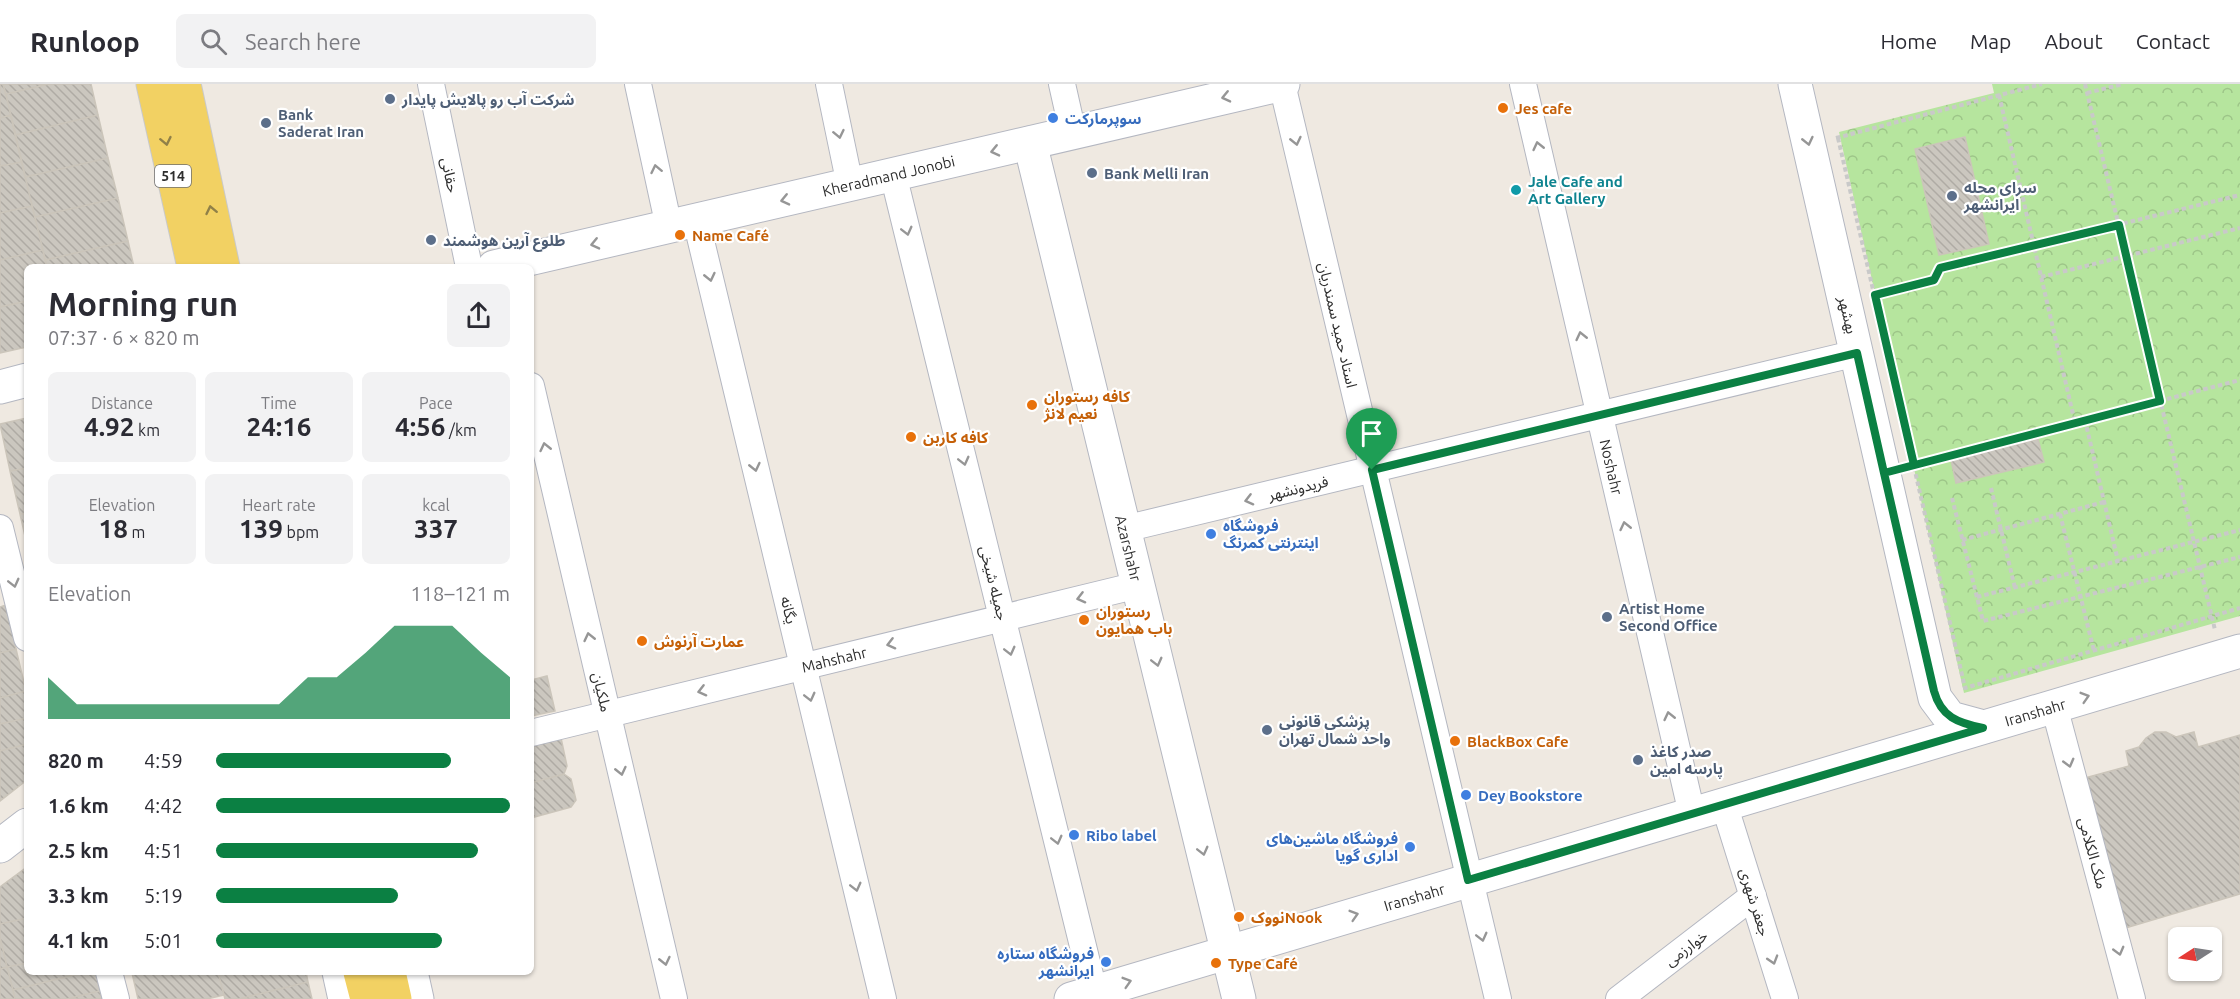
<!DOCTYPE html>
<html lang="en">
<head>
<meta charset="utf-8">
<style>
  :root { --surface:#fff; --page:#f2f2f3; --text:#2b2b33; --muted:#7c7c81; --line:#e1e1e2; --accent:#0b8043 }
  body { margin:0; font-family:Ubuntu,"Noto Sans Arabic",sans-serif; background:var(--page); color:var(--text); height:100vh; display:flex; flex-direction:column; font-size:22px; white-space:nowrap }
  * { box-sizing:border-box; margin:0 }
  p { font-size:20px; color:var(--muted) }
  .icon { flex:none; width:33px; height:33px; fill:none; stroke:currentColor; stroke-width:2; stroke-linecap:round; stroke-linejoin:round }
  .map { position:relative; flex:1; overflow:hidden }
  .details { position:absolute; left:24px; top:180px; width:510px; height:711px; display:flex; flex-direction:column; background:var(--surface); border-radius:9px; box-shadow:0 2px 4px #0004 }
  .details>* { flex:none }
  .needle { width:39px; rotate:258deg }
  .buttons { position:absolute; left:2168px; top:843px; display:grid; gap:12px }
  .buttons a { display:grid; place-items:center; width:54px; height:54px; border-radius:9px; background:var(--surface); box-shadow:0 2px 4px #0004; font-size:30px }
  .pin { position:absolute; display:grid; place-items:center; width:51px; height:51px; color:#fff; margin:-62px -26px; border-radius:50% 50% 50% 0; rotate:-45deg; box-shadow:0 0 6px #0007 }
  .pin .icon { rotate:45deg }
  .round { display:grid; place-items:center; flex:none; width:63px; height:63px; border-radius:9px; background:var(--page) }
  .headline { display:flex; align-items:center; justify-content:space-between; height:102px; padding:0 24px }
  h1 { font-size:33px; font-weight:700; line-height:45px }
  .figures { display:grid; grid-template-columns:repeat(3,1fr); gap:9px; height:102px; padding:6px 24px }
  .figures div { display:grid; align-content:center; border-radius:9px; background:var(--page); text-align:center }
  .figures b { font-size:26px; font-weight:700 }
  .figures small { font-size:16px; font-weight:400 }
  .figures p { font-size:16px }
  .chart { height:168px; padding:12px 24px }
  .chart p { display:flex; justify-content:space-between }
  .chart svg { width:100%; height:108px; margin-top:6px; fill:var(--accent); opacity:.7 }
  ul { padding:0 24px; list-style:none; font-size:20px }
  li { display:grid; grid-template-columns:96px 72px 1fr; align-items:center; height:45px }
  li i { height:15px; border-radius:8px; background:var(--accent) }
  header { display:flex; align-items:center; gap:36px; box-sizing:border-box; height:84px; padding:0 30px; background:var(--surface); border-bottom:2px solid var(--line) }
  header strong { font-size:28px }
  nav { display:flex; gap:33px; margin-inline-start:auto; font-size:21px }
  .search { width:420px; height:54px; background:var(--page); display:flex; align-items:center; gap:15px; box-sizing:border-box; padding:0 21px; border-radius:9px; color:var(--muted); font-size:22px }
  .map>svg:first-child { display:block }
  .park { fill:url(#park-crowns) }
  .building { fill:url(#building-back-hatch); stroke:#cbc5ba; stroke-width:1.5 }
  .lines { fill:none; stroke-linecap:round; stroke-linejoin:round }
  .street-casing { stroke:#b4b7c1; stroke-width:28 }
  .secondary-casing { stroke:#b4b7c1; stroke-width:35 }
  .primary-casing { stroke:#c9c9c9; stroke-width:35 }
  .path { stroke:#c9c9c9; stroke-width:4; stroke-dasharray:4.5 3; stroke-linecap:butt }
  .street { stroke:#fff; stroke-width:26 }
  .secondary { stroke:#fff; stroke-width:33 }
  .primary { stroke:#f2d163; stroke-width:33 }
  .oneway { stroke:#969696 }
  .oneway2 { stroke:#908048 }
  .route-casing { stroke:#fff; stroke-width:12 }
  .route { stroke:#0b8043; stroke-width:8 }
  .service-dot { fill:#5c6f8a; stroke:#fff; stroke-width:2 }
  .food-dot { fill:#e8710a; stroke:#fff; stroke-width:2 }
  .shop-dot { fill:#3f7fe0; stroke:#fff; stroke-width:2 }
  .culture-dot { fill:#0f9aa8; stroke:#fff; stroke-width:2 }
  .labels { text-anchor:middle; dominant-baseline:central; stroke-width:4.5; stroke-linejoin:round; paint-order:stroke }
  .shield { fill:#fff; stroke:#6d6d6d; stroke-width:1.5 }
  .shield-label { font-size:14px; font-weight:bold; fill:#2e2e2e }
  .service-label { font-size:15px; font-weight:bold; fill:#4e5e75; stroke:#fff; text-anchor:start }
  .food-label { font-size:15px; font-weight:bold; fill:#c56008; stroke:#fff; text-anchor:start }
  .shop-label { font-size:15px; font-weight:bold; fill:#366cbe; stroke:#fff; text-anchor:start }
  .street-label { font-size:15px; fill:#2e2e2e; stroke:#fff }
  .culture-label { font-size:15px; font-weight:bold; fill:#0d838f; stroke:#fff; text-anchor:start }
</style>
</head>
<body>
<header>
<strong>Runloop</strong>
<div class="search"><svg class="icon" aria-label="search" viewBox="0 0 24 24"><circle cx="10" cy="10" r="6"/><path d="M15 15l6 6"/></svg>Search here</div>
<nav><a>Home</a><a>Map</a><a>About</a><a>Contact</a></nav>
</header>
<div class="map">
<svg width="2240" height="915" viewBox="0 0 2240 915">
  <defs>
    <pattern id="park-crowns" width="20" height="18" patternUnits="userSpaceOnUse" patternTransform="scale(1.5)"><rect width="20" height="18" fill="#b6e59e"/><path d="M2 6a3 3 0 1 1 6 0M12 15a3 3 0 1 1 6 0" fill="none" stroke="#9dc588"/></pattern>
    <pattern id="building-back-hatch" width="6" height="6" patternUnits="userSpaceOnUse" patternTransform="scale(1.5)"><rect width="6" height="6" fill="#cbc7bf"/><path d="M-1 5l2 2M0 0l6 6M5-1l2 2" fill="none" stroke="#afaba4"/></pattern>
  </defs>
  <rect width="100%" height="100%" fill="#efe9e1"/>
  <path class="park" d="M 1992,0 L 2240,0 L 2240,532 L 1964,609 L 1839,48 L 1994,9 Z"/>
  <path class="building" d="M 0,0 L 3,0 L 11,31 L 0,34 Z
    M 3,0 L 49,0 L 6,10 Z
    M 49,0 L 91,0 L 98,31 L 15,51 L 6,10 Z
    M 11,31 L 22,78 L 0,82 L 0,34 Z
    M 98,31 L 108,74 L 25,93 L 15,51 Z
    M 1965,53 L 1989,160 L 1939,171 L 1915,65 Z
    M 108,74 L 118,114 L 35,133 L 25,93 Z
    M 22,78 L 32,122 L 0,129 L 0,82 Z
    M 118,114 L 128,157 L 45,176 L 35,133 Z
    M 32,122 L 43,166 L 0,176 L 0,129 Z
    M 128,157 L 134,183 L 47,183 L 45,176 Z
    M 43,166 L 47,183 L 27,183 L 27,217 L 0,223 L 0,176 Z
    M 27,217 L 27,263 L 0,269 L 0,223 Z
    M 27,334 L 27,384 L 10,387 L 0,340 Z
    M 2038,355 L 2044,378 L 1956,399 L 1951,376 Z
    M 27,384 L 27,429 L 20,430 L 10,387 Z
    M 26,429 L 27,429 L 27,461 L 20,430 Z
    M 6,521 L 16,565 L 0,569 L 0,523 Z
    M 16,565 L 26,607 L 0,614 L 0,569 Z
    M 547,592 L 555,627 L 531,632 L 531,596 Z
    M 26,607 L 27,634 L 0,640 L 0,614 Z
    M 27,634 L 27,660 L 0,667 L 0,640 Z
    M 2155,648 L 2166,648 L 2176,653 L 2194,648 L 2198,663 L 2240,651 L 2240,810 L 2122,845 L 2081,695 L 2129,682 L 2126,667 L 2139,663 L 2146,654 Z
    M 561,654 L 567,682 L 564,690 L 531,699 L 531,662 Z
    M 27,660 L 27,696 L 0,717 L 0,667 Z
    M 564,690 L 571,695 L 576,716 L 571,723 L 531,734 L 531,699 Z
    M 27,783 L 27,834 L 0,840 L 0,803 Z
    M 27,834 L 27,879 L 7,883 L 0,853 L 0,840 Z
    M 0,853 L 7,883 L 0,885 Z
    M 27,879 L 27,888 L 86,888 L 13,906 L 7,883 Z
    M 7,883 L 10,894 L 15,915 L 0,915 L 0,885 Z
    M 86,888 L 96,888 L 100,907 L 67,915 L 15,915 L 13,906 Z
    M 136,888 L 218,888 L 224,911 L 207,915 L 138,915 L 132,889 Z
    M 218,888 L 306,888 L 308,898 L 239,915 L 225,915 Z
    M 308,898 L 312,915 L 239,915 Z
    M 100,907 L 102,915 L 67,915 Z"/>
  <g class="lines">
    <defs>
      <g id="street">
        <path d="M 431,0 L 469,183"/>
        <path d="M 638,0 L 669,143"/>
        <path d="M 829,0 L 850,101"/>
        <path d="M 1062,0 L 1073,49"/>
        <path d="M 1282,0 L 1498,915"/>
        <path id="s1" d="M 1523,0 L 1692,730"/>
        <path d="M 893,90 L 1096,915"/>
        <path d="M 696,136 L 883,915"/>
        <path d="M 531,302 L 674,915"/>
        <path d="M 0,444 L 27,554"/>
        <path d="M 1124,445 L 1857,269"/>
        <path d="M 2054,622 L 2132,915"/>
        <path id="s2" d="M 531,649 L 1138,501"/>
        <path d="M 1724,720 L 1785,915"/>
        <path d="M 109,888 L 116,915"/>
        <path d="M 1619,915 L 1753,812"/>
      </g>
      <g id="secondary">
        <path d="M 1795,0 L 1935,614 L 1950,634 L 1983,643"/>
        <path id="s3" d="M 1030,59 L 1239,915"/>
        <path id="s4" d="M 494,183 L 1283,0"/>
        <path d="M 0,303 L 27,296"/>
        <path d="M 0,762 L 27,741"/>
        <path d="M 339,888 L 345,915"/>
        <path d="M 411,888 L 417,915"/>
        <path id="s5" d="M 1071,915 L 2240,567"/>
      </g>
      <path id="primary" d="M 153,0 L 194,183
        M 184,0 L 223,183
        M 360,888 L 367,915
        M 389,888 L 395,915"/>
    </defs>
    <use href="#street" class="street-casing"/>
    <use href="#secondary" class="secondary-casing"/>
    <use href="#primary" class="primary-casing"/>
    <path class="path" d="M 2085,0 L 2215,546
      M 2087,9 L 2123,0
      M 1999,11 L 2075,339
      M 1836,54 L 2042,0
      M 1838,54 L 1965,604 L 2240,524
      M 2041,193 L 2240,144
      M 1875,211 L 1933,196 L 1940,184 L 2240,111
      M 2085,336 L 2118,477
      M 1913,381 L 2240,296
      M 1991,404 L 2015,504
      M 1952,414 L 1983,537 L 2240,473
      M 2060,430 L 2094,567
      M 1962,456 L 2104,418
      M 1977,513 L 2240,446"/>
    <use href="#street" class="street"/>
    <use href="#secondary" class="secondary"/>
    <use href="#primary" class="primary"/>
  </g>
  <defs><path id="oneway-chevron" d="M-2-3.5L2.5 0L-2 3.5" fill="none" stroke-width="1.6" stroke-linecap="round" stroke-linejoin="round" transform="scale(1.5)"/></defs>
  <g class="oneway">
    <use href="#oneway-chevron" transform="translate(1226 13) rotate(167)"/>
    <use href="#oneway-chevron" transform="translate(839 50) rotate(78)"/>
    <use href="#oneway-chevron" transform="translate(1296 57) rotate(77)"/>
    <use href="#oneway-chevron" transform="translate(1808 57) rotate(77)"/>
    <use href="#oneway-chevron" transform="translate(1538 62) rotate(-103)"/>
    <use href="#oneway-chevron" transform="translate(995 67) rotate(167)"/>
    <use href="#oneway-chevron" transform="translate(656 85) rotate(-102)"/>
    <use href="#oneway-chevron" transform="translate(785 116) rotate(167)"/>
    <use href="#oneway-chevron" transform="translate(907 147) rotate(76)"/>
    <use href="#oneway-chevron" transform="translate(595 160) rotate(167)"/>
    <use href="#oneway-chevron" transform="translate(710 193) rotate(77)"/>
    <use href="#oneway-chevron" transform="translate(1581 252) rotate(-103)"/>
    <use href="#oneway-chevron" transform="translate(545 363) rotate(-103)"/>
    <use href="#oneway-chevron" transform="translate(964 377) rotate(76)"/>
    <use href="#oneway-chevron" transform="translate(755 383) rotate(77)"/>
    <use href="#oneway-chevron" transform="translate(1249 416) rotate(166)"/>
    <use href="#oneway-chevron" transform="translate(1625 442) rotate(-103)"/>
    <use href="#oneway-chevron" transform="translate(14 499) rotate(76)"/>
    <use href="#oneway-chevron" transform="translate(1081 514) rotate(166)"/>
    <use href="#oneway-chevron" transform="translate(589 553) rotate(-103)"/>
    <use href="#oneway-chevron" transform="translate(891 560) rotate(166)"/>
    <use href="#oneway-chevron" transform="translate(1010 567) rotate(76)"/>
    <use href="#oneway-chevron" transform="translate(1157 578) rotate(76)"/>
    <use href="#oneway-chevron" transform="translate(702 607) rotate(166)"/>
    <use href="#oneway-chevron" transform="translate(810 613) rotate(76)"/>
    <use href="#oneway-chevron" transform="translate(2085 613) rotate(-17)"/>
    <use href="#oneway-chevron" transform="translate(1669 632) rotate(-103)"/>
    <use href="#oneway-chevron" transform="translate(2069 679) rotate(75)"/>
    <use href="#oneway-chevron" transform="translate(621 687) rotate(77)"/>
    <use href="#oneway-chevron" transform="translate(1057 756) rotate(76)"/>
    <use href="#oneway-chevron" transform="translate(1203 767) rotate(76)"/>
    <use href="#oneway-chevron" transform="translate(856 803) rotate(76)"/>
    <use href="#oneway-chevron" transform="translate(1354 831) rotate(-17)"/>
    <use href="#oneway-chevron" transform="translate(1482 853) rotate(76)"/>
    <use href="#oneway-chevron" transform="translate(2119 867) rotate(75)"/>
    <use href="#oneway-chevron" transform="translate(1773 876) rotate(73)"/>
    <use href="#oneway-chevron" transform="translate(665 877) rotate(77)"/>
    <use href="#oneway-chevron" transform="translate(1127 898) rotate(-17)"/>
  </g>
  <g class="oneway2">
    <use href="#oneway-chevron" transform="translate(166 57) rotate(78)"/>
    <use href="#oneway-chevron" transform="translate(211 126) rotate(-102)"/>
  </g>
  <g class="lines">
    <defs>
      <path id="route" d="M 1372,386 L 1857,269 L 1884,389 L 2160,317 L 2119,141 L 1940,184 L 1934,196 L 1875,211 L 1914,381 L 1884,389 L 1934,607 C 1941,633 1958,639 1983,644 L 1468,796 L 1372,386"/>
    </defs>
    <use href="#route" class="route-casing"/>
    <use href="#route" class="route"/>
  </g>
  <g class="service-dot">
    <circle cx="390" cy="15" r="6"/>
    <circle cx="266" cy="39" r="6"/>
    <circle cx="1092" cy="89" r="6"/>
    <circle cx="1952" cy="112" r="6"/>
    <circle cx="431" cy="156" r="6"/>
    <circle cx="1607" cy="533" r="6"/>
    <circle cx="1267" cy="646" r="6"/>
    <circle cx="1638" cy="676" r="6"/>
  </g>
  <g class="food-dot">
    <circle cx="1503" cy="24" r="6"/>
    <circle cx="680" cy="151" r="6"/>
    <circle cx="1032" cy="321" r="6"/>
    <circle cx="911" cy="353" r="6"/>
    <circle cx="1084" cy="536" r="6"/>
    <circle cx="642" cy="557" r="6"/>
    <circle cx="1455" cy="657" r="6"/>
    <circle cx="1239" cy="833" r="6"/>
    <circle cx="1216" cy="879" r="6"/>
  </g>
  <g class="shop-dot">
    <circle cx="1053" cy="34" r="6"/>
    <circle cx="1211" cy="450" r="6"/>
    <circle cx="1466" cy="711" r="6"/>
    <circle cx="1074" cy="751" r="6"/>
    <circle cx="1410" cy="763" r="6"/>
    <circle cx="1106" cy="878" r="6"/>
  </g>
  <circle class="culture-dot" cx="1516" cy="106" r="6"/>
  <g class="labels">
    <rect class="shield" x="155" y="81" width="36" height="22" rx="4.5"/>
    <g class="shield-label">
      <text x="173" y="92">514</text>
    </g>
    <g class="service-label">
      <text x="402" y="15">شرکت آب رو پالایش پایدار</text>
      <text x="278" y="30">Bank<tspan x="278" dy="17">Saderat Iran</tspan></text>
      <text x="1104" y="89">Bank Melli Iran</text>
      <text x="1964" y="103">سرای محله<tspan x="1964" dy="17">ایرانشهر</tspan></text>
      <text x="443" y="156">طلوع آرین هوشمند</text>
      <text x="1619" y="524">Artist Home<tspan x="1619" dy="17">Second Office</tspan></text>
      <text x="1279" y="637">پزشکی قانونی<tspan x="1279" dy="17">واحد شمال تهران</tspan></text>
      <text x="1650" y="667">صدر کاغذ<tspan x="1650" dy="17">پارسه امین</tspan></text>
    </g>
    <g class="food-label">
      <text x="1515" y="24">Jes cafe</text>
      <text x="692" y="151">Name Café</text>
      <text x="1044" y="312">کافه رستوران<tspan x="1044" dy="17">نعیم لانژ</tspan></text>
      <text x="923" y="353">کافه کاربن</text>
      <text x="1096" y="527">رستوران<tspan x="1096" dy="17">باب همایون</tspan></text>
      <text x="654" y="557">عمارت آرنوش</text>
      <text x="1467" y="657">BlackBox Cafe</text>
      <text x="1251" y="833">نووکNook</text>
      <text x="1228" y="879">Type Café</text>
    </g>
    <g class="shop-label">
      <text x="1065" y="34">سوپرمارکت</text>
      <text x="1223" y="441">فروشگاه<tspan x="1223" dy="17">اینترنتی کمرنگ</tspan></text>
      <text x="1478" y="711">Dey Bookstore</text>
      <text x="1086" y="751">Ribo label</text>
      <text x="1398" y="754" text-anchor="end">فروشگاه ماشین‌های<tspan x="1398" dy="17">اداری گویا</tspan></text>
      <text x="1094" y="869" text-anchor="end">فروشگاه ستاره<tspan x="1094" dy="17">ایرانشهر</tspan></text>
    </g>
    <g class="street-label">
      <text transform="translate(450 91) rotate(78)">حقانی</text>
      <text stroke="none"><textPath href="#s4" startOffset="405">Kheradmand Jonobi</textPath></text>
      <text transform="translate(1848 231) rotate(77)">بهشهر</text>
      <text transform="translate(1338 241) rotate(77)">استاد حمید سمندریان</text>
      <text stroke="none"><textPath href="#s1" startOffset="393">Noshahr</textPath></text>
      <text transform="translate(1298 404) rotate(-14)">فریدونشهر</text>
      <text stroke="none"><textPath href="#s3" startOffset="417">Azarshahr</textPath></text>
      <text transform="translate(994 499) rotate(76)">جمیله شیخی</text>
      <text transform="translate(789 526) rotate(77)">یگانه</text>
      <text stroke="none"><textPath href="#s2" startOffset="312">Mahshahr</textPath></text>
      <text transform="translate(602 608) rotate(77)">ملکیان</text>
      <text stroke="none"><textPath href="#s5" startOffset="1006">Iranshahr</textPath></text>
      <text transform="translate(2093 769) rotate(75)">ملک الکلامی</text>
      <text stroke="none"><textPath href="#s5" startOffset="358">Iranshahr</textPath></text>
      <text transform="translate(1755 818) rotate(73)">جعفر شهری</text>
      <text transform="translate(1686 864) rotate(-37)">خوارزمی</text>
    </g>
    <g class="culture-label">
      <text x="1528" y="97">Jale Cafe and<tspan x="1528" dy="17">Art Gallery</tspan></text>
    </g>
  </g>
</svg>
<div class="buttons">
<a><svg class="needle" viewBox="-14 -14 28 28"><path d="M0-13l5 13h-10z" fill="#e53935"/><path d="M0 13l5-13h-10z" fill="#7c7c81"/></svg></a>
</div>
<div class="pin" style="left:1372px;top:386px;background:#1e9e55"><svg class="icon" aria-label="arrive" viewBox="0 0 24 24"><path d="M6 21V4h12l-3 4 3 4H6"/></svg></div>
<section class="details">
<div class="headline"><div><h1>Morning run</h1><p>07:37 · 6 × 820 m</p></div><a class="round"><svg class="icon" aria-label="share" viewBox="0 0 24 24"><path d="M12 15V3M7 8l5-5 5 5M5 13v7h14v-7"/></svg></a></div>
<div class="figures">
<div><p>Distance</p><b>4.92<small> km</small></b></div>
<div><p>Time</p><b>24:16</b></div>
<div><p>Pace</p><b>4:56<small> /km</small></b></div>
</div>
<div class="figures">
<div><p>Elevation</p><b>18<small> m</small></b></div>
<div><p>Heart rate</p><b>139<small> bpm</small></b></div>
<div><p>kcal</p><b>337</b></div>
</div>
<div class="chart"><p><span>Elevation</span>118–121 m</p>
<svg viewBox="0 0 160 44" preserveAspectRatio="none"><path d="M0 44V27L10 38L20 38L30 38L40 38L50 38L60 38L70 38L80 38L90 27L100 27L110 17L120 6L130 6L140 6L150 17L160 27V44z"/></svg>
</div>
<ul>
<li><b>820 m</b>4:59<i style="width:80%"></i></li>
<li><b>1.6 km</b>4:42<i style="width:100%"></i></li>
<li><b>2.5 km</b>4:51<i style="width:89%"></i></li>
<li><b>3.3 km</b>5:19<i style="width:62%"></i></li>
<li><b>4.1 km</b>5:01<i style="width:77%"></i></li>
</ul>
</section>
</div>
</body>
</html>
